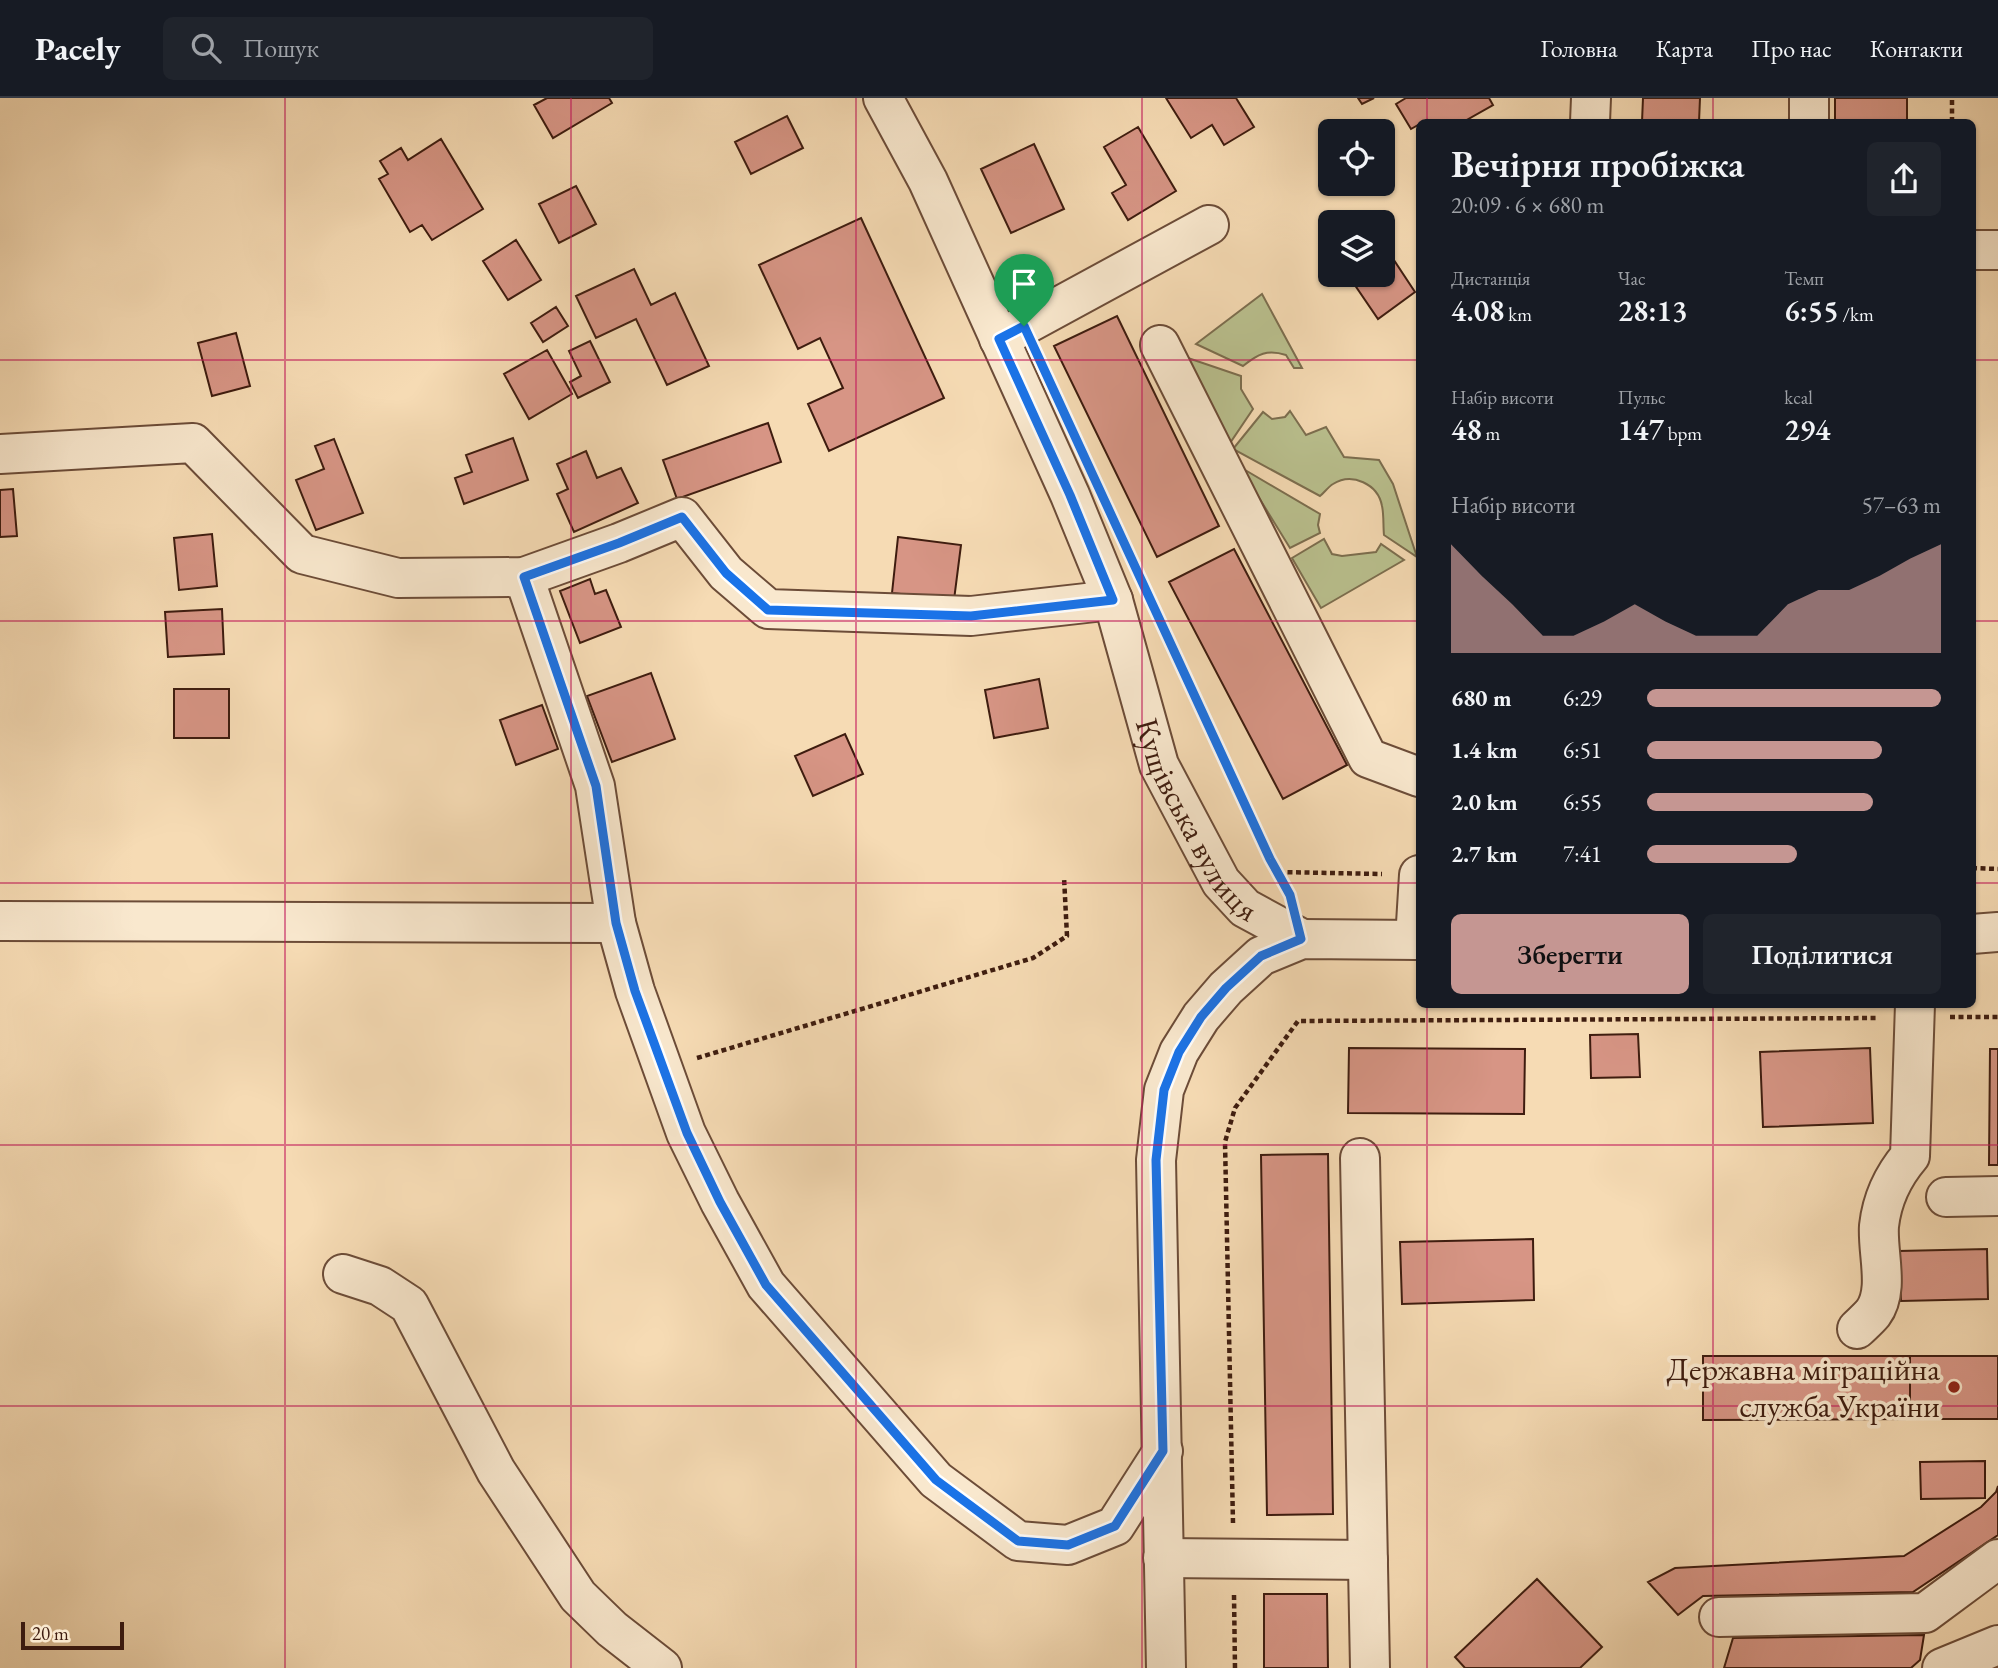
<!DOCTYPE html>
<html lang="uk">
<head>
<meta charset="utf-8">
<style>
  :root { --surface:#171b24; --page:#20242c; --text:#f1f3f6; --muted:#9ea1a6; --line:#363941; --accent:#c59692 }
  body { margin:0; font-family:"EB Garamond",serif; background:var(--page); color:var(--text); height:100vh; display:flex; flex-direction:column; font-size:26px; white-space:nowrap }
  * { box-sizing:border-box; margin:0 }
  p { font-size:23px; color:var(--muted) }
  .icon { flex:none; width:38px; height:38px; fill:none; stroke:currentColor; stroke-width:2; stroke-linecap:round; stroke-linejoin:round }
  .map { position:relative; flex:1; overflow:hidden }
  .details { position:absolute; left:1416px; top:21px; width:560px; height:889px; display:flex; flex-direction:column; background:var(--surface); border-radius:10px; box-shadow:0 2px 5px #0004 }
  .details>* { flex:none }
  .tools { position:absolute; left:1318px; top:21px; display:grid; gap:14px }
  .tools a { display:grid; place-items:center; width:77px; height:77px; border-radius:10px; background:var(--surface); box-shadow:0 2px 5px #0004; font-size:35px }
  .scale { position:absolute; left:21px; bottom:18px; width:103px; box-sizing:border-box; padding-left:7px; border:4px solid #3e1c0f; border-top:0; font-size:19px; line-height:24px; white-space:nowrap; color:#3e1c0f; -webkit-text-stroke:5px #f9e8ce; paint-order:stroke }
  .pin { position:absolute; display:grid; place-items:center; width:60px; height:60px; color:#fff; margin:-72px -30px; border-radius:50% 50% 50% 0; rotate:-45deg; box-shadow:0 0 7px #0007 }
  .pin .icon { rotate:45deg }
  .round { display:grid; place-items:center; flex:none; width:74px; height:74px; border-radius:10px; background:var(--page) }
  .head { display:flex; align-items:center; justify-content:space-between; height:119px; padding:0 35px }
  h1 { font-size:38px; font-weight:600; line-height:52px }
  .metrics { display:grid; grid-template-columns:repeat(3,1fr); gap:10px; height:119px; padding:7px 35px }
  .metrics div { display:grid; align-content:center }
  .metrics b { font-size:30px; font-weight:600 }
  .metrics small { font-size:19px; font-weight:400 }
  .metrics p { font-size:19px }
  .chart { height:196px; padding:14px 35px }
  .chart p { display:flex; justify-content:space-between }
  .chart svg { width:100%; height:126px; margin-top:7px; fill:var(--accent); opacity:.7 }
  .primary-button { display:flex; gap:14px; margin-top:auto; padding:14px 35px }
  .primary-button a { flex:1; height:80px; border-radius:10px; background:var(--accent); color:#111; font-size:28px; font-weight:600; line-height:80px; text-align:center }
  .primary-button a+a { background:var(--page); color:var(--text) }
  ul { padding:0 35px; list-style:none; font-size:23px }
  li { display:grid; grid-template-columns:112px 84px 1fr; align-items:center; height:52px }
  li i { height:18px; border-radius:9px; background:var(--accent) }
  header { display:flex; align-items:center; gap:42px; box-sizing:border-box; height:98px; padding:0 35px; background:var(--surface); border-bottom:2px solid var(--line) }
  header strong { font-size:33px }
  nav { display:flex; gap:38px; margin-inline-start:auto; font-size:24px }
  .search { width:490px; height:63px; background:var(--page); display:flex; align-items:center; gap:18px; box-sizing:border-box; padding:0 24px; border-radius:10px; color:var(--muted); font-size:26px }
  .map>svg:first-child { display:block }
  .green { fill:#bac18f; stroke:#7c6e4f; stroke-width:2 }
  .building { fill:#d79585; stroke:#3e1c0f; stroke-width:2 }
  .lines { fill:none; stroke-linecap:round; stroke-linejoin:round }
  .minor-casing { stroke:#6c4c38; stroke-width:42 }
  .path { stroke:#3e1c0f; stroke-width:4.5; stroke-dasharray:5 3.5; stroke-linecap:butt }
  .minor { stroke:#f9e8ce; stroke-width:38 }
  .route-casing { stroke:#fff; stroke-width:14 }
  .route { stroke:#1a73e8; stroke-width:9 }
  .grid { fill:none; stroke:#c2185b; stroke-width:2; stroke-opacity:0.55 }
  .poi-dot { fill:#8f2418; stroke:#f9e8ce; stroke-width:2.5 }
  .labels { text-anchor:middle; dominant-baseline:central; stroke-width:7; stroke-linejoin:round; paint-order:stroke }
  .street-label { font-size:32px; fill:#3e1c0f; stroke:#f9e8ce }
  .poi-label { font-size:32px; fill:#3e1c0f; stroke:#f9e8ce; text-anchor:end }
</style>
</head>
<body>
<header>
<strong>Pacely</strong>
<div class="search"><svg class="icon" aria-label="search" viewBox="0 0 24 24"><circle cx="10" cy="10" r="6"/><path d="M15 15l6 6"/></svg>Пошук</div>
<nav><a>Головна</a><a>Карта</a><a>Про нас</a><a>Контакти</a></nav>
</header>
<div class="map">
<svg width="1998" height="1570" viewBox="0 0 1998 1570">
  <rect width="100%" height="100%" fill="#f6dbb4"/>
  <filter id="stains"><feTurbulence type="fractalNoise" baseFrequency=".00286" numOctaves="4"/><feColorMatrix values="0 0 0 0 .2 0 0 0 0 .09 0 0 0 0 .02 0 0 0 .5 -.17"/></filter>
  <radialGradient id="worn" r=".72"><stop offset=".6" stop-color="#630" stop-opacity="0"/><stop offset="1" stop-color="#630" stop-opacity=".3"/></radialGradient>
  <path class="green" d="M 1262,196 L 1302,270 L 1294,270 L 1286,257 C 1267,251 1258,256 1243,268 L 1196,246 Z
    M 1188,260 L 1241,278 L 1241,291 L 1253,311 L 1228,348 L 1180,265 Z
    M 1290,313 L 1306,337 L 1326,329 L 1344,359 L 1379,362 L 1393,386 L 1417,459 L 1384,437 C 1383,427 1384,417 1382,408 C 1378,386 1352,374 1333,386 C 1328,389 1324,395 1320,398 L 1233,351 L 1263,314 L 1272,321 L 1285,319 Z
    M 1240,369 L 1320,416 L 1318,427 L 1320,435 L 1290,450 Z
    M 1324,441 L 1332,456 L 1342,458 L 1376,454 L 1381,446 L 1404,462 L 1321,510 L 1292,460 Z"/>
  <path class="building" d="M 547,0 L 609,0 L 612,5 L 553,40 L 534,7 Z
    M 1166,0 L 1236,0 L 1254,29 L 1224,47 L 1212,27 L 1191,40 Z
    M 1358,0 L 1374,0 L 1362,6 Z
    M 1406,0 L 1489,0 L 1493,7 L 1463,24 L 1428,24 L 1427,22 L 1411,31 L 1396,6 Z
    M 1643,0 L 1700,0 L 1699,24 L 1642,24 Z
    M 1835,0 L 1907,0 L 1907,24 L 1835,24 Z
    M 787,18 L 803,50 L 751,76 L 735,44 Z
    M 1138,29 L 1176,93 L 1128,122 L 1112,95 L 1126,87 L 1104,49 Z
    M 441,41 L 483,111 L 432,142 L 422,127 L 410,134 L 379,81 L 388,76 L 380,63 L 401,50 L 408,62 Z
    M 1034,46 L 1064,111 L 1011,135 L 981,71 Z
    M 576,88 L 596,126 L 559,145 L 539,106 Z
    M 861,120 L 944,300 L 829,353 L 808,306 L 843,290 L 820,240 L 798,251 L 759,167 Z
    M 516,142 L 541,182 L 508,202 L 483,163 Z
    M 1382,144 L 1415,194 L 1378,221 L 1348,177 L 1382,177 Z
    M 634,171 L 651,207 L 675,195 L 709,268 L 667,287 L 636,221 L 596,240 L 576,198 Z
    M 556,209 L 568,228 L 543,244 L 531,225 Z
    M 1117,218 L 1219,428 L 1157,459 L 1054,248 Z
    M 236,235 L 250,288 L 212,298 L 198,245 Z
    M 590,243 L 610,284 L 578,300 L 570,284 L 581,278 L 569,253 Z
    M 547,252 L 572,296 L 529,321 L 504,276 Z
    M 768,325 L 781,364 L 677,401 L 663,362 Z
    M 513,340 L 528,382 L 464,406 L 455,380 L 472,374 L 466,357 Z
    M 334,341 L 363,415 L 316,432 L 296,382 L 324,371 L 315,348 Z
    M 586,353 L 597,380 L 621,370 L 638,405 L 574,434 L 557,396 L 568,391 L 557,366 Z
    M 13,391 L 17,438 L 0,439 L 0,392 Z
    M 212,436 L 217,488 L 179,492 L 174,440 Z
    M 898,439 L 961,447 L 954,502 L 892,495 Z
    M 1234,451 L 1347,667 L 1283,701 L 1169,484 Z
    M 590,481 L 595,496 L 606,492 L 621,529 L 580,545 L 560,493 Z
    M 222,511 L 224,556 L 168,559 L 165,514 Z
    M 651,575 L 675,641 L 612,664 L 587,598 Z
    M 1039,581 L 1048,630 L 994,640 L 985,592 Z
    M 174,591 L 229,591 L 229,640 L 174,640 Z
    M 542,607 L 558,651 L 516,667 L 500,622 Z
    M 845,636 L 863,676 L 813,698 L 795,658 Z
    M 1638,936 L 1640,979 L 1591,980 L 1590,937 Z
    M 1349,950 L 1525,951 L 1524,1016 L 1348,1015 Z
    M 1870,950 L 1873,1025 L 1763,1029 L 1760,954 Z
    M 1990,951 L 1998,951 L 1998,1067 L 1989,1067 Z
    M 1328,1056 L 1333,1416 L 1267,1417 L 1261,1057 Z
    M 1533,1141 L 1534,1202 L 1402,1206 L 1400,1144 Z
    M 1987,1151 L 1988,1201 L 1901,1203 L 1899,1153 Z
    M 1703,1258 L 1910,1258 L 1910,1321 L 1703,1322 Z
    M 1910,1258 L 1998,1258 L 1998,1321 L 1910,1321 Z
    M 1985,1363 L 1985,1400 L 1921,1401 L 1920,1364 Z
    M 1998,1388 L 1998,1437 L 1913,1494 L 1703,1498 L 1678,1517 L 1648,1484 L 1675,1470 L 1904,1458 L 1981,1409 L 1996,1394 Z
    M 1537,1481 L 1602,1549 L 1580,1570 L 1465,1570 L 1455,1559 Z
    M 1264,1496 L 1327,1496 L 1328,1570 L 1264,1570 Z
    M 1924,1537 L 1920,1562 L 1911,1570 L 1724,1570 L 1733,1540 Z"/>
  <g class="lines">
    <defs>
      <g id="minor">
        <path id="s1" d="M 883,0 L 928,83 L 1070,397 L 1113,502 L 1159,667 L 1221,784 L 1245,810 L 1302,841"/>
        <path d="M 1809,0 L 1809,24"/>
        <path d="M 1590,24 L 1591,0"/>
        <path d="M 1972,152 L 1998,152"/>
        <path d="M 999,241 L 1209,127"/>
        <path d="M 1160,247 L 1368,660 L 1419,679"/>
        <path d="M 0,356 L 193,345 L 302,456 L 398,480 L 524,479 L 619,445 L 682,419 L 726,475 L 768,511 L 971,518 L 1113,502"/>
        <path d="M 524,479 L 595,688 L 616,825 L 635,893 L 686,1035 L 720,1104 L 766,1187 L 936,1382 L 1018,1443 L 1068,1447 L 1115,1428 L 1163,1353"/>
        <path d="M 0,823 L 616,825"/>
        <path d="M 1972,836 L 1998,834"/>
        <path d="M 1415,842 L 1419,777"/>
        <path d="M 1360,1060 L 1370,1570"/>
        <path d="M 1946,1099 L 1998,1098"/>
        <path d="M 343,1176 L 380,1188 L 409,1207 L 496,1373 L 578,1498 L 612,1531 L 662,1570"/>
        <path d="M 1857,1231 C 1862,1226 1868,1221 1873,1215 C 1890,1192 1877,1155 1879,1128 C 1882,1101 1893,1078 1910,1058 L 1915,906"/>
        <path d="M 1163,1460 L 1368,1462"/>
        <path d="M 1719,1519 L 1925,1515 L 1998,1461"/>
        <path d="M 1166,1570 L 1156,1062 L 1164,992 L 1179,954 L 1201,919 L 1226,890 L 1261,858 L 1302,841 L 1419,842"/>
        <path d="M 1942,1570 L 1998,1547"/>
      </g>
    </defs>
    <use href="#minor" class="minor-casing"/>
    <path class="path" d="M 1952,24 L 1952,0
      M 1159,520 L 1270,761 L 1287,790
      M 1972,770 L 1998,771
      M 1279,774 L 1382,776
      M 1950,919 L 1998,919
      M 697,960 L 1033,860 L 1067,838 L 1064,779
      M 1233,1425 L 1225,1044 L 1235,1010 L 1298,923 L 1878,920
      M 1234,1497 L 1235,1570"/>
    <use href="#minor" class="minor"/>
  </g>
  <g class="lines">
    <defs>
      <path id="route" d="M 1024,228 L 1270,761 L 1290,797 L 1301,841 L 1261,858 L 1226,890 L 1201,919 L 1179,954 L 1164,992 L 1156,1062 L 1163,1353 L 1115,1428 L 1068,1447 L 1018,1443 L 936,1382 L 766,1187 L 720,1104 L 687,1035 L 635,893 L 616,825 L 596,688 L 524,479 L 619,445 L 682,419 L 726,475 L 768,512 L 971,518 L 1113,502 L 1070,397 L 999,241 Z"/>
    </defs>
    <use href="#route" class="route-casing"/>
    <use href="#route" class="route"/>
  </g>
  <path class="grid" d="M 285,0 L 285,1570M 571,0 L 571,1570M 856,0 L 856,1570M 1142,0 L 1142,1570M 1427,0 L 1427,24M 1713,0 L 1713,24M 0,262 L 1419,262M 1972,262 L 1998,262M 0,523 L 1419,523M 1972,523 L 1998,523M 0,785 L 1419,785M 1972,785 L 1998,785M 1427,906 L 1427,1570M 1713,906 L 1713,1570M 0,1047 L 1998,1047M 0,1308 L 1998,1308"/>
  <circle class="poi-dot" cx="1954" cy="1289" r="7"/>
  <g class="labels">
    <g class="street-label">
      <text stroke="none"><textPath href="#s1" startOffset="789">Кущівська вулиця</textPath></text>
    </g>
    <g class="poi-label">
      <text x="1940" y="1271">Державна міграційна<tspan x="1940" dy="37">служба України</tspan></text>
    </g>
  </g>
  <rect width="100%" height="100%" filter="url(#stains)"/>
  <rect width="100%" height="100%" fill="url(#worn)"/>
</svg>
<div class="tools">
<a><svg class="icon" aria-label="locate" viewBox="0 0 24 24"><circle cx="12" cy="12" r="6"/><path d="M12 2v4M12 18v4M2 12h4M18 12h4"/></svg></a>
<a><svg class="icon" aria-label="layers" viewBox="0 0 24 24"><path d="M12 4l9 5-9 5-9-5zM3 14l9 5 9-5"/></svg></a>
</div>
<div class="scale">20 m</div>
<div class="pin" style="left:1024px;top:228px;background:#1e9e55"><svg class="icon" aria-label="arrive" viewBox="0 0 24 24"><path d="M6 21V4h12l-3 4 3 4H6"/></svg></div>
<section class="details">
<div class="head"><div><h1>Вечірня пробіжка</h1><p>20:09 · 6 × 680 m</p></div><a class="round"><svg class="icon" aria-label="share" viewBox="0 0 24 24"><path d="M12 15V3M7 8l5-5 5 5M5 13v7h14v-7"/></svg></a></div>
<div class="metrics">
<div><p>Дистанція</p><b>4.08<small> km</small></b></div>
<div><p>Час</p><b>28:13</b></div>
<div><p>Темп</p><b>6:55<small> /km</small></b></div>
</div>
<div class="metrics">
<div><p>Набір висоти</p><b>48<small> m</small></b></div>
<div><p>Пульс</p><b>147<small> bpm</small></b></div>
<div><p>kcal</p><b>294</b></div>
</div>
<div class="chart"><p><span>Набір висоти</span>57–63 m</p>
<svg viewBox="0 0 160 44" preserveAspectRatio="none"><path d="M0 44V6L10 17L20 27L30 38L40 38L50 33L60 27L70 33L80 38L90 38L100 38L110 27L120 22L130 22L140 17L150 11L160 6V44z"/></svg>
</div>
<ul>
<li><b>680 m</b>6:29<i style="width:100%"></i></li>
<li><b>1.4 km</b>6:51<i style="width:80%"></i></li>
<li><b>2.0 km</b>6:55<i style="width:77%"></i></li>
<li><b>2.7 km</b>7:41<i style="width:51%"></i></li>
</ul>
<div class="primary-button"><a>Зберегти</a><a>Поділитися</a></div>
</section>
</div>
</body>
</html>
